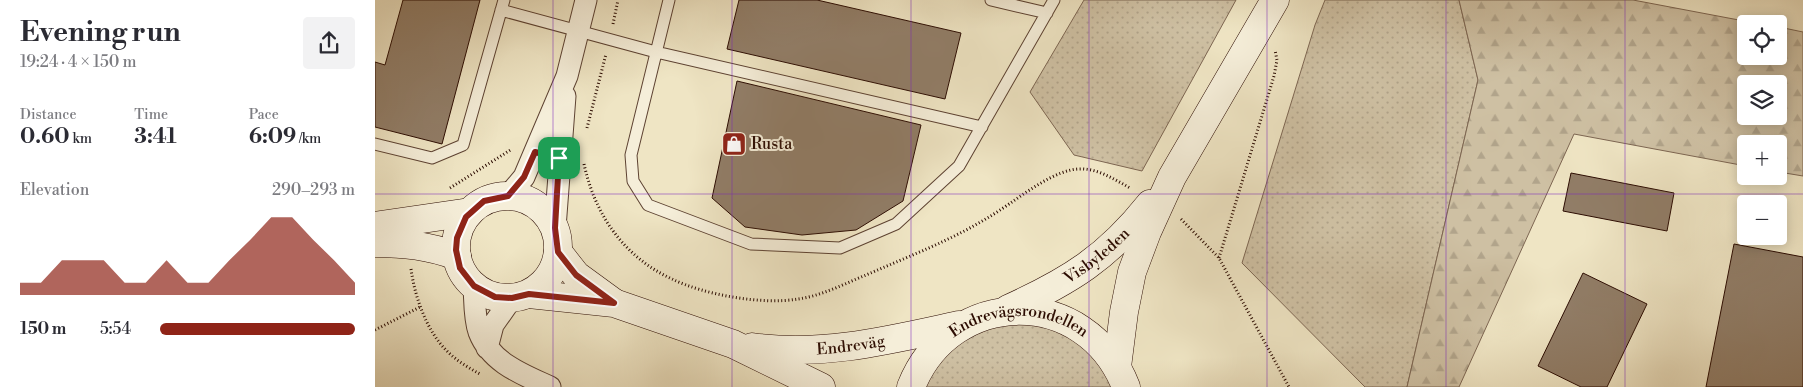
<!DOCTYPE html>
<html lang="en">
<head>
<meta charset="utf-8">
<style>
  :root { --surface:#fff; --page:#f2f2f3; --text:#2b2b33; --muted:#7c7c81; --accent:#8f2418 }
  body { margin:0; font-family:"Libre Bodoni",serif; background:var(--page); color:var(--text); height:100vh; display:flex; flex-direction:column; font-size:19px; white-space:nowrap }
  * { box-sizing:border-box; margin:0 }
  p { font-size:16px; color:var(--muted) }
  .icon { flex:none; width:28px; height:28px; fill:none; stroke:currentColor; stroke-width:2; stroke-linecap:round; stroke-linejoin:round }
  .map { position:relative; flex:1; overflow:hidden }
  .details { display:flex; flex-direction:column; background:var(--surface); width:375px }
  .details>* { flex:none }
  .controls { position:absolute; left:1362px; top:15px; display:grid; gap:10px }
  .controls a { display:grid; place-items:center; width:50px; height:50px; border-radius:5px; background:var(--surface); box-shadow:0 2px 12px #0003; font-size:25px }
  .pin { position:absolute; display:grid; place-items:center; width:42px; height:42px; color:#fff; margin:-21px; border-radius:10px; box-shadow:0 2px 8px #0006 }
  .round { display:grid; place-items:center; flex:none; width:52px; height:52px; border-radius:5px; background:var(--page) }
  .summary { display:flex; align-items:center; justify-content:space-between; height:85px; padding:0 20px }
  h1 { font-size:28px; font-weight:800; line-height:38px }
  .figures { display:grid; grid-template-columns:repeat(3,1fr); gap:8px; height:85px; padding:5px 20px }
  .figures div { display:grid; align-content:center }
  .figures b { font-size:21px; font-weight:800 }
  .figures small { font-size:14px; font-weight:400 }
  .figures p { font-size:14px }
  .chart { height:140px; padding:10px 20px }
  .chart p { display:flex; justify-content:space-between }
  .chart svg { width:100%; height:90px; margin-top:5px; fill:var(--accent); opacity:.7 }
  ul { padding:0 20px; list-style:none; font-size:16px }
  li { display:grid; grid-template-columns:80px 60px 1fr; align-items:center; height:38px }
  li i { height:12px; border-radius:6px; background:var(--accent) }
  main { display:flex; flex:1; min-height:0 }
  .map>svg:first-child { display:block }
  .grass { fill:url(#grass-dots); stroke:#7d6652 }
  .forest { fill:url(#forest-firs); stroke:#7d6652; fill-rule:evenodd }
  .building { fill:#917d67; stroke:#2c0c02 }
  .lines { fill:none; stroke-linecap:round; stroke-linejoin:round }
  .lane-casing { stroke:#5d4232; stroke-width:13 }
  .street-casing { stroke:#5d4232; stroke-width:23 }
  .secondary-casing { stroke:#2c0c02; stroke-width:29 }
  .path { stroke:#2c0c02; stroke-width:3; stroke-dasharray:1 2.5; stroke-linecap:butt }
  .lane { stroke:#f5eed9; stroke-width:11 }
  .street { stroke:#f5eed9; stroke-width:21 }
  .secondary { stroke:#f5eed9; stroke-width:28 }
  .route-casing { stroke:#fff; stroke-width:10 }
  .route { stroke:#8f2418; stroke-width:6 }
  .grid { fill:none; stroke:#7b2cbf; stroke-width:1; stroke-opacity:0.55 }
  .labels { text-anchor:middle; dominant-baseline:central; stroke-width:4; stroke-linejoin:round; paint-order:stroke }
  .poi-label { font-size:16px; fill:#2c0c02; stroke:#f5eed9; text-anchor:start }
  .street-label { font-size:16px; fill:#2c0c02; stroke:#f5eed9 }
</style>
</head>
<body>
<main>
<section class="details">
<div class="summary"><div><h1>Evening run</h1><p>19:24 · 4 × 150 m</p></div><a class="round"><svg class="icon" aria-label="share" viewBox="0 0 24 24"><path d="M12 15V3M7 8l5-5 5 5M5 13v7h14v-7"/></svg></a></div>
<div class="figures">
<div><p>Distance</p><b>0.60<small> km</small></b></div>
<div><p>Time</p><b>3:41</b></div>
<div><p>Pace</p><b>6:09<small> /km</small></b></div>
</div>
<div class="chart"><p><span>Elevation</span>290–293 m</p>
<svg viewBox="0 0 160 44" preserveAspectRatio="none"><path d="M0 44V38L10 38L20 27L30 27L40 27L50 38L60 38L70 27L80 38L90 38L100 27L110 17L120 6L130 6L140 17L150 27L160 38V44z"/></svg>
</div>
<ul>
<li><b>150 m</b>5:54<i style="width:100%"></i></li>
</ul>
</section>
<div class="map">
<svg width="1428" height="387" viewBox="0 0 1428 387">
  <defs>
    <pattern id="grass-dots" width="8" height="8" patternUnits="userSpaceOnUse" patternTransform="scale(1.25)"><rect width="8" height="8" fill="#cec0a3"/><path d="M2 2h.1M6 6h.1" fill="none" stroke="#b1a48b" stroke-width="1.8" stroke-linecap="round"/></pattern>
    <pattern id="forest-firs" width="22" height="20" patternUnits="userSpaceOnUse" patternTransform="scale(1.25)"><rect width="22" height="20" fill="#cec0a3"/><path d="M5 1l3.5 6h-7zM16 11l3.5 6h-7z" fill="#b1a48b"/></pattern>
  </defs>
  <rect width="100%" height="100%" fill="#efe5c4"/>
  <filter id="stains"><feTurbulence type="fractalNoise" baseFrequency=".004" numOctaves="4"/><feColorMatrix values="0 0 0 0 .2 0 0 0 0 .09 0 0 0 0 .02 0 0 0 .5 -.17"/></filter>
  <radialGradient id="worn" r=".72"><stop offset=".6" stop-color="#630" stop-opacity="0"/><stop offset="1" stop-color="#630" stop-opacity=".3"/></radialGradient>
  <path class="grass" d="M 709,0 L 861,0 L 767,171 L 699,155 L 655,92 Z
    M 950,0 L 1084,0 L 1103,80 L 1032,387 L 990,387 L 867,263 L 940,25 Z
    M 643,321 L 691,333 L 719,356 L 738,387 L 548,387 L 560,365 L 596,333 Z"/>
  <path class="forest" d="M 1084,0 L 1258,0 L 1385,24 L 1371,24 L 1371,56 L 1404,56 L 1404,27 L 1428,32 L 1428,176 L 1404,172 L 1404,144 L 1371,144 L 1371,166 L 1199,134 L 1084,387 L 1032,387 L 1103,80 ZM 1371,84 L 1404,84 L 1404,116 L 1371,116 Z"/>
  <path class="building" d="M 28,0 L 105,0 L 67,144 L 0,127 L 0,62 L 10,65 Z
    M 364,0 L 442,0 L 586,33 L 570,99 L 352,49 Z
    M 362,81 L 546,125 L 528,201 L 481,230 L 427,235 L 370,227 L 337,198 Z
    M 1196,173 L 1299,193 L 1292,231 L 1188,211 Z
    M 1359,244 L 1428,257 L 1428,387 L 1331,387 Z
    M 1208,273 L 1272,304 L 1232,387 L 1206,387 L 1163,366 Z"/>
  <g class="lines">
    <defs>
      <path id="lane" d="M 294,0 L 256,155 L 258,181 L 273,205 L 376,244 L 465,248 L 521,224 L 584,166 L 679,0
        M 616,0 L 672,13
        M 126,10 L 281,52 L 607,127
        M 0,144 L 57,158 L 88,145 L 129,0"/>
      <path id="street" d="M 133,196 L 149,177 L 192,76 L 211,0
        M 180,228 L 190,96
        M 99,286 C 100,300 99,318 104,332 C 116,363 147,374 175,387
        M 112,348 L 118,325 L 137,298"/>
      <g id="secondary">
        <circle cx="132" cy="247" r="51"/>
        <path d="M 0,226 L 95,212"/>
        <path d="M 0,243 C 30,243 54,246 82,256"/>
        <path d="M 183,252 L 201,275 L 238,302"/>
        <path d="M 154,294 L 239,303 L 358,344 L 446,387"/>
        <path id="s1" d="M 633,309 C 695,281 733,257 775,204"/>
        <path id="s2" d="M 377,347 C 448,357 515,340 584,325"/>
        <path d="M 742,367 L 749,312 L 757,272 L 772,232 L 797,177 L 900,0"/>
        <path id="s3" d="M 536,387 C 576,286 712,285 751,387"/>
      </g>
    </defs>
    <use href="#lane" class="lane-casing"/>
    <use href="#street" class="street-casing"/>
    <use href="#secondary" class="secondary-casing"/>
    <path class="path" d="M 238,24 L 243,0
      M 212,128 L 231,54
      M 209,164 C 220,215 249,257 297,279 C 330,295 387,305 423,299 C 446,296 469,284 491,275 C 532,257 575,241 614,217 C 638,203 669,176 696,170 C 718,165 737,178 755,188
      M 75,188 L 137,149
      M 806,219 L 844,258 L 914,387
      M 844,258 L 899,76 L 902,60 L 900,50
      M 36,269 C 40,298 52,332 73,352 C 82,361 94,368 105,374
      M 0,330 L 45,307"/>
    <use href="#lane" class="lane"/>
    <use href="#street" class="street"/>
    <use href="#secondary" class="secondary"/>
  </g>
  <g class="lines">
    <defs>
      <path id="route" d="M 160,152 L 184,158 L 180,228 L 183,252 L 201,275 L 239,303 L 154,294 L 137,298 L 120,297 L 99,286 L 85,268 L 81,250 L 82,238 L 91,217 L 109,201 L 133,196 L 149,177 Z"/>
    </defs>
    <use href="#route" class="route-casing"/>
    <use href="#route" class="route"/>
  </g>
  <path class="grid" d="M 178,0 L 178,387M 357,0 L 357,387M 536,0 L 536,387M 714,0 L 714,387M 892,0 L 892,387M 1071,0 L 1071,387M 1250,0 L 1250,387M 0,194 L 1428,194"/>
  <defs>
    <symbol id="shop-square" viewBox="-11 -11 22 22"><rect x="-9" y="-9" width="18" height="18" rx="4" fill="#8f2418" stroke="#f5eed9"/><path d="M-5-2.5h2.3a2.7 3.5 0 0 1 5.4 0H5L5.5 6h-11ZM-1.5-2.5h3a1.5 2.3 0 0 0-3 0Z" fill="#fff"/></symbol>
  </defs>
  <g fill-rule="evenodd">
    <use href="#shop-square" x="345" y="130" width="28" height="28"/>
  </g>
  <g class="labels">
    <g class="poi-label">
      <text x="376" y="144">Rusta</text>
    </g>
    <g class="street-label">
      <text stroke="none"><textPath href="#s1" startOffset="104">Visbyleden</textPath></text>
      <text stroke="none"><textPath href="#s3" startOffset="140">Endrevägsrondellen</textPath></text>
      <text stroke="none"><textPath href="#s2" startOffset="99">Endreväg</textPath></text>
    </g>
  </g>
  <rect width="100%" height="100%" filter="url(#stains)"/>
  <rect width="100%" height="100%" fill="url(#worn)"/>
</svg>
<div class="controls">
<a><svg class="icon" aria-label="locate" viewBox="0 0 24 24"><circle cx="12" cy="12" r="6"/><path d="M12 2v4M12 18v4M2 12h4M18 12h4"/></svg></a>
<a><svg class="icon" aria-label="layers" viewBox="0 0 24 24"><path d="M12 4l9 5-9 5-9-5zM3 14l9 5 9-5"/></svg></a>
<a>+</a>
<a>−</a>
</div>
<div class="pin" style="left:184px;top:158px;background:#1e9e55"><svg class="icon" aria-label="arrive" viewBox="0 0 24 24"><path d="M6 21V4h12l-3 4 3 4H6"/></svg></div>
</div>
</main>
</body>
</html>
